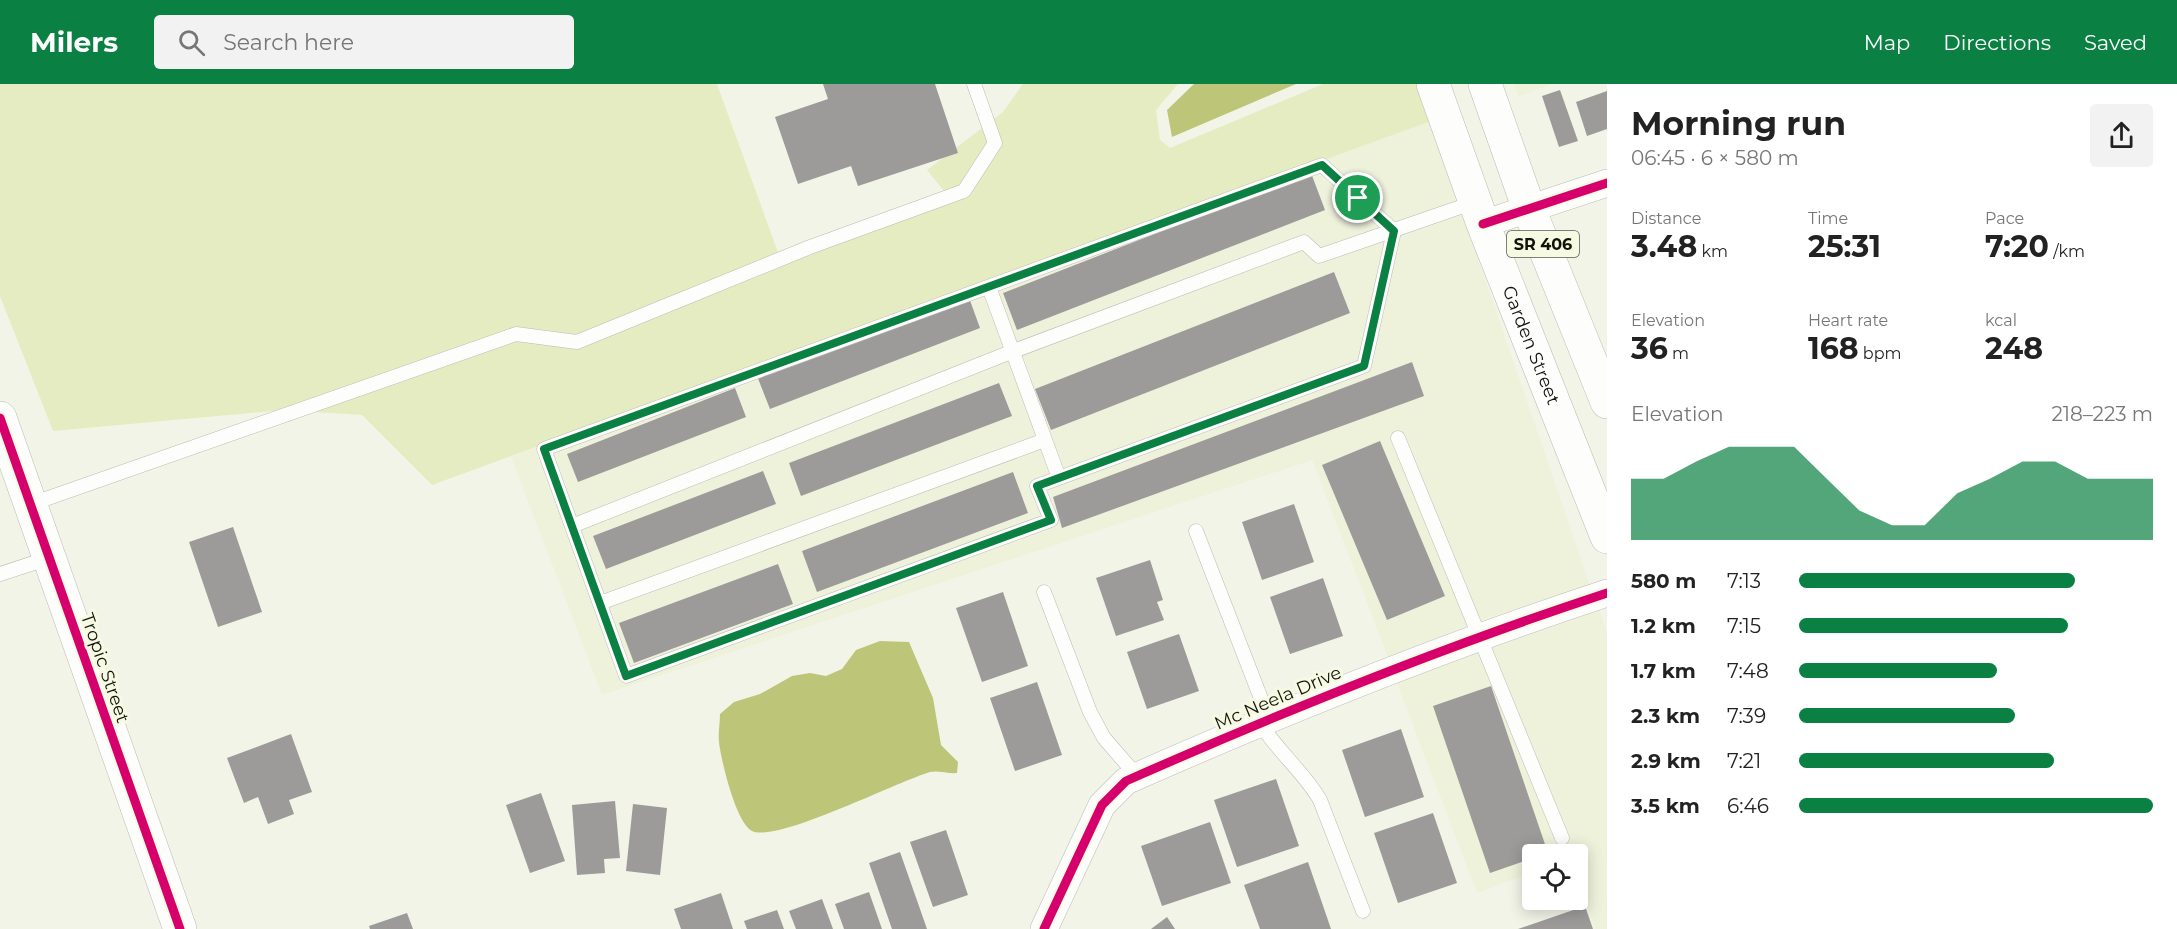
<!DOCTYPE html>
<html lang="en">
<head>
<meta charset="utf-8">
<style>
  :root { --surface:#fff; --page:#f2f2f2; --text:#222; --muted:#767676; --accent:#0b8043 }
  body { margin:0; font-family:Montserrat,sans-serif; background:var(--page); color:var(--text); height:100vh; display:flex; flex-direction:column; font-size:22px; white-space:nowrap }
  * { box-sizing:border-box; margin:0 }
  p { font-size:20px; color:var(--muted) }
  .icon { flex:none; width:33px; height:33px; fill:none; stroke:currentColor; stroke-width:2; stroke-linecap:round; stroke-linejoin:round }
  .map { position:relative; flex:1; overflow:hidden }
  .drawer { display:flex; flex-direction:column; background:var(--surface); width:570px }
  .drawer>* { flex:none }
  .controls { position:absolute; left:1522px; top:760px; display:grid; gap:12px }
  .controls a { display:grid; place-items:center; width:66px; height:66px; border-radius:6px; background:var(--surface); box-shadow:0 3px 15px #0003; font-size:30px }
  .pin { position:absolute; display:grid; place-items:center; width:51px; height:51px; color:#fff; margin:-26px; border:3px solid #fff; border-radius:50%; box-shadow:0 2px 6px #0007 }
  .round { display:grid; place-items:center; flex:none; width:63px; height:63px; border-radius:6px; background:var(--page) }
  .headline { display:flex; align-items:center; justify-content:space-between; height:102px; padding:0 24px }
  h1 { font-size:33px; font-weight:700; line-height:45px }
  .figures { display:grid; grid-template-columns:repeat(3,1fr); gap:9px; height:102px; padding:6px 24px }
  .figures div { display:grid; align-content:center }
  .figures b { font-size:30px; font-weight:700 }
  .figures small { font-size:16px; font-weight:400 }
  .figures p { font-size:16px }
  .chart { height:168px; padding:12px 24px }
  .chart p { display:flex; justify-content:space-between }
  .chart svg { width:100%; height:108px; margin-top:6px; fill:var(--accent); opacity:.7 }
  ul { padding:0 24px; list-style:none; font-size:20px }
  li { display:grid; grid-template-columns:96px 72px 1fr; align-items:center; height:45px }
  li i { height:15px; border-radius:8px; background:var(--accent) }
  header { display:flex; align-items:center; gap:36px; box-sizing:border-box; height:84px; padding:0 30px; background:var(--accent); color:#fff }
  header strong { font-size:28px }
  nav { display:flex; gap:33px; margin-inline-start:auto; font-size:21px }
  .search { width:420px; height:54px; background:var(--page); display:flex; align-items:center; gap:15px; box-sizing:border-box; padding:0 21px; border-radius:6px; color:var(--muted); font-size:22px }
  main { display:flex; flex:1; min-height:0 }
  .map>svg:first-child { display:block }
  .built { fill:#eef2db }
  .green { fill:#e6ecc1 }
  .water { fill:#bdc579 }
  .building { fill:#9d9b99 }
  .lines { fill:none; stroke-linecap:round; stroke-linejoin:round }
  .lane-casing { stroke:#babcb3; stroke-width:15 }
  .street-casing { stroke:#babcb3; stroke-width:28 }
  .secondary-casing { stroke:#babcb3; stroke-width:34 }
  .primary-casing { stroke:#babcb3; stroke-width:34 }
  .lane { stroke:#fdfdfc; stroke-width:14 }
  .street { stroke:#fdfdfc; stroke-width:27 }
  .secondary { stroke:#fdfdfc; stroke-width:33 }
  .primary { stroke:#fdfdfc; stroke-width:33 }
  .cycleway-casing { stroke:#f6fae2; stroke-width:13 }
  .cycleway { stroke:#d6006c; stroke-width:9 }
  .route-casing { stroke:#fff; stroke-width:12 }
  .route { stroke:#0b8043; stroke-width:8 }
  .labels { text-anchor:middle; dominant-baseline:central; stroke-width:6; stroke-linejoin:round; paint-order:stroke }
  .shield { fill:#f6fae2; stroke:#56584c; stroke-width:1.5 }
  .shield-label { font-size:16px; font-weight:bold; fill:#12130b }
  .street-label { font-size:18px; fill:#12130b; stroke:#f6fae2 }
</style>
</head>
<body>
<header>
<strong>Milers</strong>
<div class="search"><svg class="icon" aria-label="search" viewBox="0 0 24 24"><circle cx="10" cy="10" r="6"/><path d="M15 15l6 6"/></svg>Search here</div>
<nav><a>Map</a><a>Directions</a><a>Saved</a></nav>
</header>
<main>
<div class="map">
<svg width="1607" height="845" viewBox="0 0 1607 845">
  <rect width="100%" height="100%" fill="#f2f4e8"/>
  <path class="built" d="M 1514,0 L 1552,0 L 1518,13 Z
    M 1431,37 L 1590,501 L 1488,534 L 1388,573 L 1312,376 L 602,611 L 511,373 Z
    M 1599,525 L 1607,549 L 1607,845 L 1595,845 L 1578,793 L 1578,771 L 1533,771 L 1533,788 L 1477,809 L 1396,597 Z"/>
  <path class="green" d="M 0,0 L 717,0 L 780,174 L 953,118 L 927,86 L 1003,28 L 1023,0 L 1178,0 L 1156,26 L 1160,56 L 1170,64 L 1323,0 L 1418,0 L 1431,37 L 432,401 L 362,331 L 283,326 L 53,347 L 0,212 Z"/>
  <path class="water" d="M 1194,0 L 1296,0 L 1172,53 L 1167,26 Z
    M 880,557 L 909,558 L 933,614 L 941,661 L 958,678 L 957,689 C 948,690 938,686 930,688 C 896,698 777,759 752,747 C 736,739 721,676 719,658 C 718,649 720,639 720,630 L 734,618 L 760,610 L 792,592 L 810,589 L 826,592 L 842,585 L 856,566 Z"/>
  <path class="building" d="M 823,0 L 935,0 L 958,69 L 858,102 L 851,82 L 798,100 L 775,33 L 828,15 Z
    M 1560,6 L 1578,57 L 1559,63 L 1542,12 Z
    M 1607,7 L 1607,45 L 1587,52 L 1576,18 Z
    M 1311,89 L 1325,126 L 1017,246 L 1003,209 Z
    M 1334,188 L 1350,229 L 1051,346 L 1035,305 Z
    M 968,211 L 980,244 L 770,325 L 757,292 Z
    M 1412,278 L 1424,312 L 1062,444 L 1053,413 Z
    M 999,299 L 1012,332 L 801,412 L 789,379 Z
    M 735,304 L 746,333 L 578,398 L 567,370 Z
    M 1380,357 L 1445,512 L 1387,536 L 1322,381 Z
    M 763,387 L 776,420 L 606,485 L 593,452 Z
    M 1013,388 L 1028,429 L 817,508 L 802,467 Z
    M 1294,420 L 1314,478 L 1262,496 L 1242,438 Z
    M 233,443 L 262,528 L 218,543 L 189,458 Z
    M 1150,476 L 1163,516 L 1157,518 L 1164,536 L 1116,552 L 1096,494 Z
    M 778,480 L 793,520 L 634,579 L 619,539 Z
    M 1323,494 L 1343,552 L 1290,570 L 1270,513 Z
    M 1003,508 L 1028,582 L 982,598 L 956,524 Z
    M 1179,550 L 1199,607 L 1147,625 L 1127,568 Z
    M 1037,598 L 1062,671 L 1015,687 L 990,614 Z
    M 1491,602 L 1548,769 L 1533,771 L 1533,774 L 1490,789 L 1433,622 Z
    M 1401,645 L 1424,713 L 1365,733 L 1342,666 Z
    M 291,650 L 312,708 L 289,716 L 294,730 L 268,740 L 258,713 L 244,719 L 227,674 Z
    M 1276,695 L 1299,762 L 1237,783 L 1214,716 Z
    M 541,709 L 565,777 L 530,789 L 506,721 Z
    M 615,717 L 620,774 L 604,775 L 605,789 L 577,791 L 572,721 Z
    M 633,720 L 667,724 L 660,791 L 626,787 Z
    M 1433,729 L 1457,799 L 1398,819 L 1374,749 Z
    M 1210,738 L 1231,799 L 1162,822 L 1141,762 Z
    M 946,746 L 968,811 L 933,823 L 910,758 Z
    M 900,768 L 927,845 L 892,845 L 869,779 Z
    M 1308,778 L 1331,845 L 1260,845 L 1244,801 Z
    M 869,808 L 882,845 L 844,845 L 835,820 Z
    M 721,809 L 733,845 L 681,845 L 674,825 Z
    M 822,815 L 833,845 L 796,845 L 789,827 Z
    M 1585,822 L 1593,845 L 1518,845 Z
    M 777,826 L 784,845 L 747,845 L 744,837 Z
    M 407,829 L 413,845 L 370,845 L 369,842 Z
    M 1167,833 L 1175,845 L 1151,845 Z"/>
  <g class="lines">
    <defs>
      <path id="lane" d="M 1322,81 L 1394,147 L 1364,282 L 1037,402 L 1051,436 L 626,592 L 544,365 Z
        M 989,203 L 1059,394
        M 1398,354 L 1562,754
        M 31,420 L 516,250 L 577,258 L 810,163 L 964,107 L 995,59 L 974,0
        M 572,442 L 1011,268 L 1304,158 L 1319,172 L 1475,118
        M 1196,447 L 1269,635
        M 0,490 L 49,474
        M 1044,508 L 1090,628 L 1104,654 L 1137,692
        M 600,519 L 1045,356
        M 1260,639 C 1277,667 1304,688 1320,716 L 1363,827"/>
      <path id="street" d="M 1483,140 L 1607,99
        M 1044,845 L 1102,721 L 1126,697 C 1284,627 1443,563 1607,509"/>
      <path id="secondary" d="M 0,334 L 180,845"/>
      <g id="primary">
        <path id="s1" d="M 1433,0 L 1483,140 L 1607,453"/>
        <path d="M 1485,0 L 1529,125 L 1607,318"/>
      </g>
    </defs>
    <use href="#lane" class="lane-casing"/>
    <use href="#street" class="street-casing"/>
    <use href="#secondary" class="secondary-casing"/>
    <use href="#primary" class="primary-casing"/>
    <use href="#lane" class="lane"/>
    <use href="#street" class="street"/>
    <use href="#secondary" class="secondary"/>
    <use href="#primary" class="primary"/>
    <defs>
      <path id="cycleway" d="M 1483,140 L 1607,99
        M 0,334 L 180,845
        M 1044,845 L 1102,721 L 1126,697 C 1284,627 1443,563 1607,509"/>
    </defs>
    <use href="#cycleway" class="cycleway-casing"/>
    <use href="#cycleway" class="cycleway"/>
  </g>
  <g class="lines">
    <defs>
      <path id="route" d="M 1322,81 L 1394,147 L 1364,282 L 1037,402 L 1051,436 L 626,592 L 544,365 Z"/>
    </defs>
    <use href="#route" class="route-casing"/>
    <use href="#route" class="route"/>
  </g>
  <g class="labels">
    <rect class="shield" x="1507" y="147" width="72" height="26" rx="4.5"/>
    <g class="shield-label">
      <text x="1543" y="160">SR 406</text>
    </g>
    <g class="street-label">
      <text stroke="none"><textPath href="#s1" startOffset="279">Garden Street</textPath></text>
      <text transform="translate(105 584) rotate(71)">Tropic Street</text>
      <text transform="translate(1278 614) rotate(-23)">Mc Neela Drive</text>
    </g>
  </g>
</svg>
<div class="controls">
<a><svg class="icon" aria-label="locate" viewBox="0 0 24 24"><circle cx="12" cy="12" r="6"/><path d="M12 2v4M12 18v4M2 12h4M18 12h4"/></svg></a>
</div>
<div class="pin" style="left:1358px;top:114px;background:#1e9e55"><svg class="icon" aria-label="arrive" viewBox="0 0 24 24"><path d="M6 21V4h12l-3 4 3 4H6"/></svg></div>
</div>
<section class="drawer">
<div class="headline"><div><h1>Morning run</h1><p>06:45 · 6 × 580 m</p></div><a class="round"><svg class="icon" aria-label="share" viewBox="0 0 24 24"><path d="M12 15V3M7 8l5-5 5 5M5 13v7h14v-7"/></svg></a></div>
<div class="figures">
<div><p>Distance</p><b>3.48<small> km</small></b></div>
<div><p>Time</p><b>25:31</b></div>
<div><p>Pace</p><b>7:20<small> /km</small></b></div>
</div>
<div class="figures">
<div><p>Elevation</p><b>36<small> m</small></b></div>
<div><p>Heart rate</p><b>168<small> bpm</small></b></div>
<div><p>kcal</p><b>248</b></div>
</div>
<div class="chart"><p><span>Elevation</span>218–223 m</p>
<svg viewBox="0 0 160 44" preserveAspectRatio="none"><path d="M0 44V19L10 19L20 12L30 6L40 6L50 6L60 19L70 32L80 38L90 38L100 25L110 19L120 12L130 12L140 19L150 19L160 19V44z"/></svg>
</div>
<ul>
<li><b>580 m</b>7:13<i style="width:78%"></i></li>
<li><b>1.2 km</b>7:15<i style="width:76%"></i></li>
<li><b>1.7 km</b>7:48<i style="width:56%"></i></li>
<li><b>2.3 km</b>7:39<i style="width:61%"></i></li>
<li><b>2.9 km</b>7:21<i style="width:72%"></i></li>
<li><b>3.5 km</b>6:46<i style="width:100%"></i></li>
</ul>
</section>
</main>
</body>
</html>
